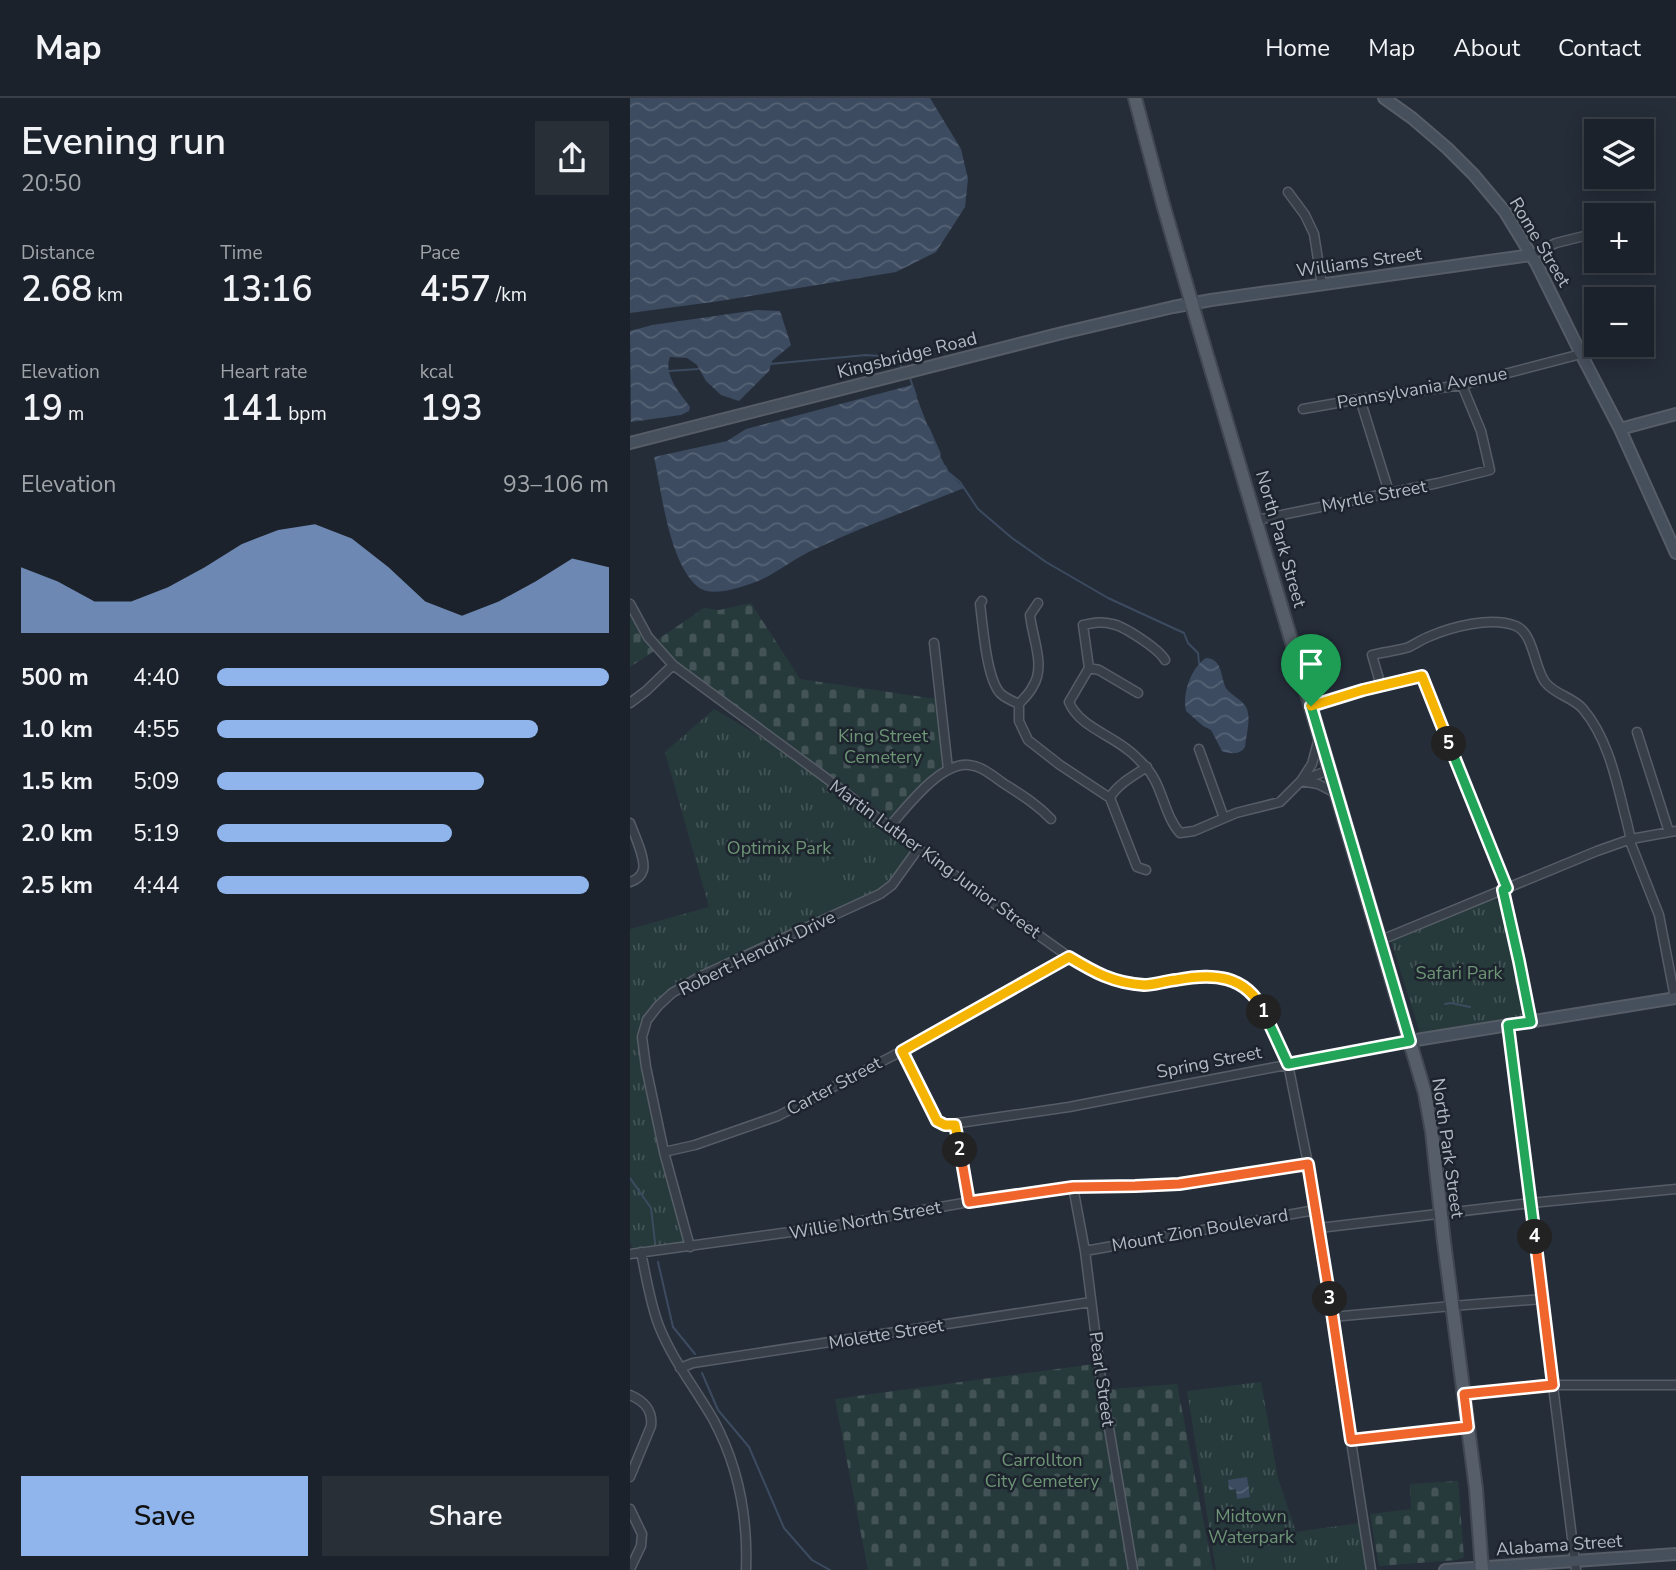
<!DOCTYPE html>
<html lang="en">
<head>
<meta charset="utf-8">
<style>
  :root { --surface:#1c222b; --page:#292f37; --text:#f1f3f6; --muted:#a0a4a9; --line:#3a3f47; --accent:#90b5ed }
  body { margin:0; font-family:"Nunito Sans",sans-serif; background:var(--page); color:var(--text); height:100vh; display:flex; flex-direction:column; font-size:26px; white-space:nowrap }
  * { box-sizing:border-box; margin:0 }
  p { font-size:23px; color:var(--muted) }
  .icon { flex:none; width:38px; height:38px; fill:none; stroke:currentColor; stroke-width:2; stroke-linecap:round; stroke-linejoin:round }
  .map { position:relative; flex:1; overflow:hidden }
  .details { display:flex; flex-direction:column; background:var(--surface); width:630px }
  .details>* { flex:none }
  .buttons { position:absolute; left:954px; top:21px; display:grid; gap:14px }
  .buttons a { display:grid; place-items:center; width:70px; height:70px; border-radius:0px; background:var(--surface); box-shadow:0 4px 18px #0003,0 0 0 2px var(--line); font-size:35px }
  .pin { position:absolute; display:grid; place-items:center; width:60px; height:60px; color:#fff; margin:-72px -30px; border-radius:50% 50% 50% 0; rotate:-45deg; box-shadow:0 0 7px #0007 }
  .pin .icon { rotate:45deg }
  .km { position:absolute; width:35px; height:35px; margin:-18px; border-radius:50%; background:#222; color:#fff; font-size:19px; line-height:35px; text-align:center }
  .round { display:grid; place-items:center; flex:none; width:74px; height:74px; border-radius:0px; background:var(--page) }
  .summary { display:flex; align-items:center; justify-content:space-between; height:119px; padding:0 21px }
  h1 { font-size:38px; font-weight:600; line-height:52px }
  .metrics { display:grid; grid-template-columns:repeat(3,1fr); gap:10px; height:119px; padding:7px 21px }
  .metrics div { display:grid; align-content:center }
  .metrics b { font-size:35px; font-weight:600 }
  .metrics small { font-size:19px; font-weight:400 }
  .metrics p { font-size:19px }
  .chart { height:196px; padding:14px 21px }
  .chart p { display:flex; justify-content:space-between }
  .chart svg { width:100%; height:126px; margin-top:7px; fill:var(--accent); opacity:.7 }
  .button { display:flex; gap:14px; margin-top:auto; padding:14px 21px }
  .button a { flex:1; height:80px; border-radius:0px; background:var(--accent); color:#111; font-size:28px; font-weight:600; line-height:80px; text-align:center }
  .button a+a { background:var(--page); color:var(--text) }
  ul { padding:0 21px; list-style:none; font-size:23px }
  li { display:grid; grid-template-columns:112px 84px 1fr; align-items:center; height:52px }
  li i { height:18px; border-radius:9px; background:var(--accent) }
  header { display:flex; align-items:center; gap:42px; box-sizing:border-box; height:98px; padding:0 35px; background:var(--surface); border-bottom:2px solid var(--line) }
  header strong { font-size:33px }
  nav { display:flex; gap:38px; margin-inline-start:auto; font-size:24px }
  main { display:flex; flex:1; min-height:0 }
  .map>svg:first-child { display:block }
  .grass { fill:url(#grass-tufts) }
  .cemetery { fill:url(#cemetery-stones) }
  .pitch { fill:#273a3b }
  .water { fill:url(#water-waves) }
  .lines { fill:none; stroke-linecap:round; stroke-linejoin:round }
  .stream { stroke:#3c4b60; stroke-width:2 }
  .street-casing { stroke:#565d67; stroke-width:11 }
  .secondary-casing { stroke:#565d67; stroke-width:14 }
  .primary-casing { stroke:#414852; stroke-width:16 }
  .street { stroke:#383f49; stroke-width:8 }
  .secondary { stroke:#464f5c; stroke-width:10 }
  .primary { stroke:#565e69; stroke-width:12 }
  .split-1-casing { stroke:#fff; stroke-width:14 }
  .split-2-casing { stroke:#fff; stroke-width:14 }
  .split-3-casing { stroke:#fff; stroke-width:14 }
  .split-4-casing { stroke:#fff; stroke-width:14 }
  .split-5-casing { stroke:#fff; stroke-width:14 }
  .split-6-casing { stroke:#fff; stroke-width:14 }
  .split-1 { stroke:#22a559; stroke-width:9 }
  .split-2 { stroke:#f5b400; stroke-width:9 }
  .split-3 { stroke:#f0652b; stroke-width:9 }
  .split-4 { stroke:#f0652b; stroke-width:9 }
  .split-5 { stroke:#22a559; stroke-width:9 }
  .split-6 { stroke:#f5b400; stroke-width:9 }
  .labels { text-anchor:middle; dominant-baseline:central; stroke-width:5; stroke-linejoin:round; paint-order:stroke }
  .street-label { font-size:18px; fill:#b3bac5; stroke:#1d242e }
  .park-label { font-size:18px; fill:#6d9475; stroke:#1d242e }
</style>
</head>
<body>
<header>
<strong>Map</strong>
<nav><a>Home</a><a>Map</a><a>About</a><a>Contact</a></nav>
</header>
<main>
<section class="details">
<div class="summary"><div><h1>Evening run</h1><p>20:50</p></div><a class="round"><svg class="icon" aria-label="share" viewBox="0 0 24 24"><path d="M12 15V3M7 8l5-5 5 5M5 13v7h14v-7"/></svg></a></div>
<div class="metrics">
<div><p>Distance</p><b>2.68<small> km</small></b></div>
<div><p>Time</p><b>13:16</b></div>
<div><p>Pace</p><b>4:57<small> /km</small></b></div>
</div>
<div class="metrics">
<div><p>Elevation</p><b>19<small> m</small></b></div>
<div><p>Heart rate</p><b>141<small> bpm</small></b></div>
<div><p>kcal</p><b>193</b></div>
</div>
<div class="chart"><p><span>Elevation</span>93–106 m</p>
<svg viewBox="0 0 160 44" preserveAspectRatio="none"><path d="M0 44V21L10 26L20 33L30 33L40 28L50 21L60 13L70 8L80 6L90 11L100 21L110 33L120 38L130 33L140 26L150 18L160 21V44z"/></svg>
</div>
<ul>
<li><b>500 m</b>4:40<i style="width:100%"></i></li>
<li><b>1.0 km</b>4:55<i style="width:82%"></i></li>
<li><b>1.5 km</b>5:09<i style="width:68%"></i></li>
<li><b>2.0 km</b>5:19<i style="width:60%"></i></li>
<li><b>2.5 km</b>4:44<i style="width:95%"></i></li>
</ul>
<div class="button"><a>Save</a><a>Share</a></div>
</section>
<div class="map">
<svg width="1046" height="1472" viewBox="0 0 1046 1472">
  <defs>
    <pattern id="grass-tufts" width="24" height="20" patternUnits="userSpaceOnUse" patternTransform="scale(1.75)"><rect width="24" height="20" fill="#273a3b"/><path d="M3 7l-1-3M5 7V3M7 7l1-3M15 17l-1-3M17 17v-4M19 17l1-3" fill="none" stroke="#445456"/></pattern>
    <pattern id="cemetery-stones" width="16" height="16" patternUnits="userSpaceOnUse" patternTransform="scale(1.75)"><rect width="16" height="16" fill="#273a3b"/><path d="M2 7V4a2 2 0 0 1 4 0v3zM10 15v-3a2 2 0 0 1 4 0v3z" fill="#445456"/></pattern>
    <pattern id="water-waves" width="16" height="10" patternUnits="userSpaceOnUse" patternTransform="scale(1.75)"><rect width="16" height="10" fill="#3c4b60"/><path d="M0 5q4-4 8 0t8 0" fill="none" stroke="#566375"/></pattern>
  </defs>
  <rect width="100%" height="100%" fill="#252d39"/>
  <path class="grass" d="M 84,611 L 175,665 L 288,751 L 262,787 L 71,878 L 28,908 L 12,939 L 16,969 L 60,1149 L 4,1155 L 0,1143 L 0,831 L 79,809 L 35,654 Z
    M 863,800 L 871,806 L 895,919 L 892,921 L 790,935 L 761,843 Z
    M 631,1284 L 648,1380 L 666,1434 L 729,1425 L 736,1470 L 735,1472 L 586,1472 L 557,1293 Z"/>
  <path class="cemetery" d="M 121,505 L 170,581 L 306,601 L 315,669 L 262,722 L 41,560 L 27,542 L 74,510 L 89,512 Z
    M 0,518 L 11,536 L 24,553 L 0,569 Z
    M 464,1266 L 469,1292 L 547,1286 L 583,1472 L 238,1472 L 205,1301 Z
    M 828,1383 L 834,1459 L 827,1462 L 749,1468 L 740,1416 L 781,1411 L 780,1386 Z"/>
  <path class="pitch" d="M 203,760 L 220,793 L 185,810 L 168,777 Z"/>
  <path class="water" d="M 0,0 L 300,0 L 331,51 L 338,81 L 335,109 L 306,154 L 266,174 L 90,203 L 0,215 Z
    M 127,212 L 150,213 L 161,247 L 142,263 L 139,273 L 109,303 L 91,297 L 76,283 L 67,267 L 57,260 L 40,259 C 33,277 50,295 60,309 L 59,313 L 51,317 L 1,324 L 0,233 L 22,227 Z
    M 282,287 L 305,347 L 318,374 L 334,390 C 285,410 234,428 185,451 C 164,460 141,480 120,486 C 105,491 81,499 68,489 C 39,465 32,395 24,359 L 97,343 L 116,331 Z
    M 576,560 C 593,561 590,578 596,590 C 602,599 617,603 618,615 C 620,625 616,638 615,649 C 610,657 600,656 592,653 L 581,632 L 573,628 L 556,613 C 552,597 561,569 576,560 Z
    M 617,1379 L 620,1399 L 607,1401 L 606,1391 L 599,1392 L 598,1382 Z"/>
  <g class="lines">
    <path class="stream" d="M 140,266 L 236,257 L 263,259 L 273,270
      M 39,273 L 68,271
      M 280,280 L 286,298
      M 298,329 L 310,356
      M 315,368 L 318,374 L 330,384 L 348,411 L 382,440 L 416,464 L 478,500 L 554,535 L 558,545 L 568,555 L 569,565
      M 815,906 L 821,905 L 840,909
      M 0,1080 L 21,1110 L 25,1144
      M 28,1164 L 43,1229 L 65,1256
      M 72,1275 L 88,1312 L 119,1349 L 154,1430 L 182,1462 L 200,1472"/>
    <defs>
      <path id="street" d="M 658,94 L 675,117 L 684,136 L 692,187
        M 1012,121 L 1017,113
        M 901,157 L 926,145 L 966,135
        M 730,301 L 759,394
        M 673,311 L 730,301 L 832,287 L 951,256
        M 627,422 L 808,385 L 860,372 L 851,333 L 832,287
        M 352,503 L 350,506 C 353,527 356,579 370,595 C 375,600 382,603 389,606
        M 408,505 L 400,517 C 402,539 416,568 403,588 C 400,595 394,600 389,606 L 389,623 L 398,642 L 430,667 L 480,700
        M 0,506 L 18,539 L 43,567 L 196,680 L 288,751 L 439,859 L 468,877 L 492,885 L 518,887 L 575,877 L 595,880 L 615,889 L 631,908 L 658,966 L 678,1066 L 741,1472
        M 304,545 L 318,671
        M 535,562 C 529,551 494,528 482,526 C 472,523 463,525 453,527 L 459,570 L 439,604 C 449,628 479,636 498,652 C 504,656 509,662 514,667 C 533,686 533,716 550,735 L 564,733 L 606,715 L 650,704 L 671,683 L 682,666 L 689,640
        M 459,570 L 469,572 L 508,595
        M 751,588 L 742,557 C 754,554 767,553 779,549 C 785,546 791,542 798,539 C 821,529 861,518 886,528 C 904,536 904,569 915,584 C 925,597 943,599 953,611 C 976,638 985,676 993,709 C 996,722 1000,733 1001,746 L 1029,817 L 1045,900
        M 0,605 L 16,593 L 43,567
        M 681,608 L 733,592 L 792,578 L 877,790
        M 1007,634 L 1039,734
        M 569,651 L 594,720
        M 674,682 L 701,671
        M 671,683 L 688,686 L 707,696
        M 0,725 C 4,736 16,761 13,772 C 11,779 6,782 0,784
        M 259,729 C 277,709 310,664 339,667 C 352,668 363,678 373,685 C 390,696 407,706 421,721
        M 516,772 L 507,769 L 480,700 C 486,687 505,677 517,669
        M 873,792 L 889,863 L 901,924
        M 751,842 L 967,753 L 1001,741 L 1046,733
        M 878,927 L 946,1472
        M 272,953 L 307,1023 L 315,1027 L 439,1009 L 780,943
        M 325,1027 L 339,1104
        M 34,1054 L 65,1047 L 148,1018 L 272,953 L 439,859
        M 443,1089 L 455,1153 L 472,1289 L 503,1472
        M 689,1130 L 901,1105 L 1046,1091
        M 60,1149 L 34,1054 L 16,969 L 12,939 L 17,922 L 28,908 L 42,895 L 71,878 L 250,796 L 262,787 L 288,751
        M 455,1153 L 685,1112
        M 11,1154 C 16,1178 20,1205 29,1228 C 42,1261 65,1290 83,1321 C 108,1367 118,1420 116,1472
        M 0,1156 L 197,1129 L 339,1104 L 443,1089 L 505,1088 L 549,1086 L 678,1066
        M 702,1219 L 822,1208 L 913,1201
        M 50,1270 L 63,1265 L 461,1204
        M 834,1296 L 923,1287 L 1046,1287
        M 0,1297 C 14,1303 23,1312 21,1328 L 0,1379
        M 721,1342 L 838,1329
        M 0,1411 L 12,1436 L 11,1448 L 0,1471"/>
      <path id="secondary" d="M 754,0 L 782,20 L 817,50 L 844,77 L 875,114 L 906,165 L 951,256 L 990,331 L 1046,455
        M 990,331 L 1046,316
        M 0,345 L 432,235 L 543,209 L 581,202 L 901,157
        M 780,943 L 1046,900
        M 815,1472 L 1046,1456"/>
      <path id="primary" d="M 505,0 L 533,106 L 568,227 L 795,995 L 802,1034 L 814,1144 L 846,1391 L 852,1472"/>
    </defs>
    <use href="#street" class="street-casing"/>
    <use href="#secondary" class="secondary-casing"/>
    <use href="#primary" class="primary-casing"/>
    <use href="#street" class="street"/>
    <use href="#secondary" class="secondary"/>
    <use href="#primary" class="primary"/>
  </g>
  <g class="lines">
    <defs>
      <path id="split-1" d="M 634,914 L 658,966 L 780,943 L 681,608"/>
      <path id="split-2" d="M 330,1052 L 325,1027 L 315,1027 L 307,1023 L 272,953 L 439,859 C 464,874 483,885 514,887 C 524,887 535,883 546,882 C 582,875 616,876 634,914"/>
      <path id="split-3" d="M 330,1052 L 339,1104 L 443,1089 L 505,1088 L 549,1086 L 678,1066 L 700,1201"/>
      <path id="split-4" d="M 700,1201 L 721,1342 L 838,1329 L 834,1296 L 923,1287 L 905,1139"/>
      <path id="split-5" d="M 819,646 L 877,790 L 873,792 L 889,863 L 901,924 L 878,927 L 905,1139"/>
      <path id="split-6" d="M 681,608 L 733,592 L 792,578 L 819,646"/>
    </defs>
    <use href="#split-1" class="split-1-casing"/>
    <use href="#split-2" class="split-2-casing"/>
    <use href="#split-3" class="split-3-casing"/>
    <use href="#split-4" class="split-4-casing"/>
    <use href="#split-5" class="split-5-casing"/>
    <use href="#split-6" class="split-6-casing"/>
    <use href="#split-1" class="split-1"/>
    <use href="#split-2" class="split-2"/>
    <use href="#split-3" class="split-3"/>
    <use href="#split-4" class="split-4"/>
    <use href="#split-5" class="split-5"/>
    <use href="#split-6" class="split-6"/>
  </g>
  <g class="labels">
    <g class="street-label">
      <text transform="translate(910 144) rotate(59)">Rome Street</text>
      <text transform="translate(729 164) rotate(-8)">Williams Street</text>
      <text transform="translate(277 257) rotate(-14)">Kingsbridge Road</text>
      <text transform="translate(792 290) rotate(-10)">Pennsylvania Avenue</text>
      <text transform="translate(744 398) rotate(-11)">Myrtle Street</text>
      <text transform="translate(651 441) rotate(74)">North Park Street</text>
      <text transform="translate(305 761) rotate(36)">Martin Luther King Junior Street</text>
      <text transform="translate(127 855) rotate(-26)">Robert Hendrix Drive</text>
      <text transform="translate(579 964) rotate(-11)">Spring Street</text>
      <text transform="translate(204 988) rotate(-28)">Carter Street</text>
      <text transform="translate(818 1050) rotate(82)">North Park Street</text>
      <text transform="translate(235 1122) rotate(-10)">Willie North Street</text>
      <text transform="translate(570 1132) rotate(-10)">Mount Zion Boulevard</text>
      <text transform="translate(256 1236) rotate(-9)">Molette Street</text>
      <text transform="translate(472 1281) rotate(82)">Pearl Street</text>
      <text transform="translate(929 1447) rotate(-4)">Alabama Street</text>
    </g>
    <g class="park-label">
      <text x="253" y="638">King Street<tspan x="253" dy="21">Cemetery</tspan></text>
      <text x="149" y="750">Optimix Park</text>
      <text x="829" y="875">Safari Park</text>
      <text x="412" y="1362">Carrollton<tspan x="412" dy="21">City Cemetery</tspan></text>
      <text x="621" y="1418">Midtown<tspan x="621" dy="21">Waterpark</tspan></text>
    </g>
  </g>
</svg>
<div class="buttons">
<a><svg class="icon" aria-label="layers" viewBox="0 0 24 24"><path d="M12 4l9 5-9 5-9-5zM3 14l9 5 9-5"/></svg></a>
<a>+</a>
<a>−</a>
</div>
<div class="pin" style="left:681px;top:608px;background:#1e9e55"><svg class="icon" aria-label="arrive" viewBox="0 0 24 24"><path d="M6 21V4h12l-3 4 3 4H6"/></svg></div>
<b class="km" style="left:634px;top:914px">1</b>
<b class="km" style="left:330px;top:1052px">2</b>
<b class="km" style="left:700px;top:1201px">3</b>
<b class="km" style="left:905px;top:1139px">4</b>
<b class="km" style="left:819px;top:646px">5</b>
</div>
</main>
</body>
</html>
